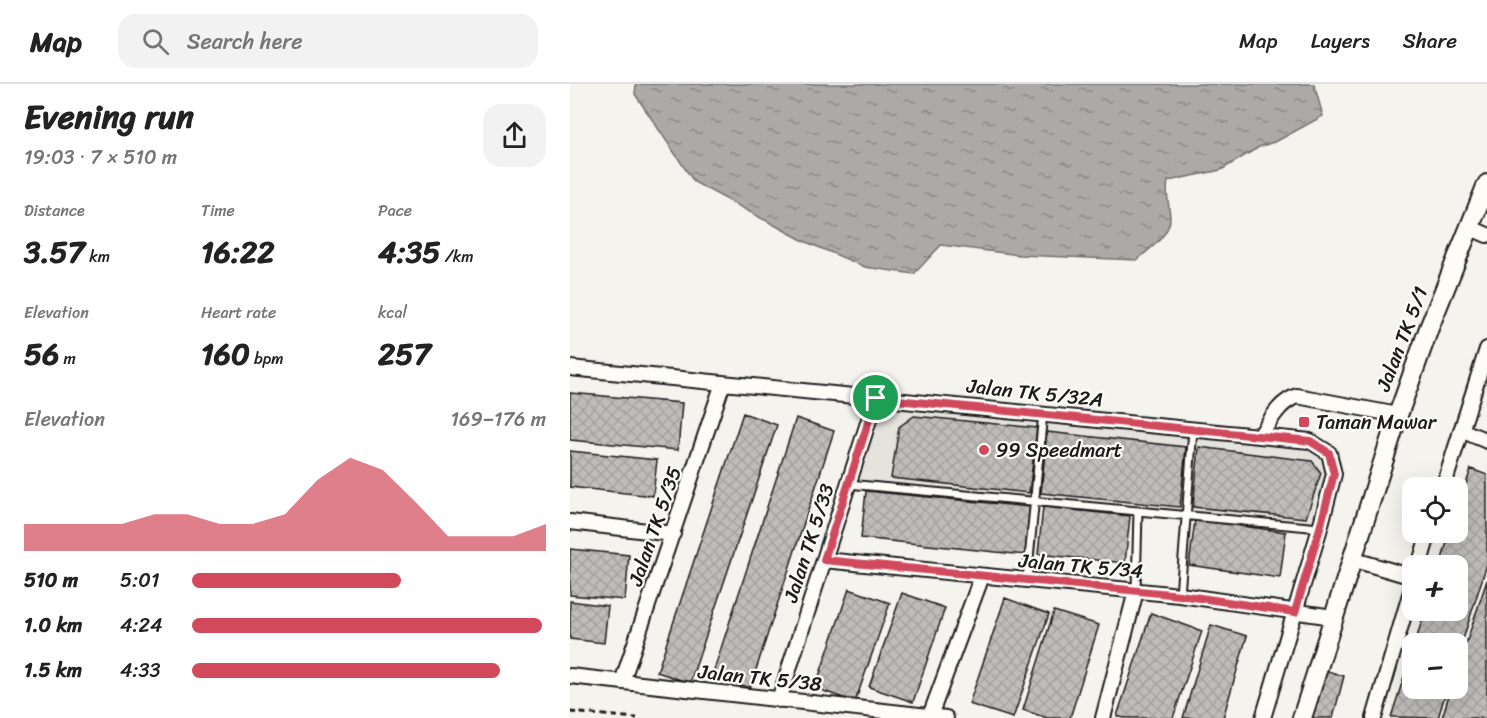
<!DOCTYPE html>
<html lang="en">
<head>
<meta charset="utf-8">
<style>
  :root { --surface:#fff; --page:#f2f2f2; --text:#222; --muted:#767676; --line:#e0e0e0; --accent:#d1495b }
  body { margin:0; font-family:Sriracha,sans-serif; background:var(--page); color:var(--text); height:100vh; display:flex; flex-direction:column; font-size:22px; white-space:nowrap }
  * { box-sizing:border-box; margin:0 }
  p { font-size:20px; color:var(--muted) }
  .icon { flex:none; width:33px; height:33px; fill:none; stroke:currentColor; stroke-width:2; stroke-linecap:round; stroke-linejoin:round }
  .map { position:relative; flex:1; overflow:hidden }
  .side { display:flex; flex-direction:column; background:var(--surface); width:570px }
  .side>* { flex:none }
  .buttons { position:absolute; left:832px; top:393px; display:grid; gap:12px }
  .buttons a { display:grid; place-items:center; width:66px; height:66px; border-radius:12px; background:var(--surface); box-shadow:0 6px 24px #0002; font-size:30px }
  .pin { position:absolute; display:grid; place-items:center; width:51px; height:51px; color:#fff; margin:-26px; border:3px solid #fff; border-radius:50%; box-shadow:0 2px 6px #0007 }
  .round { display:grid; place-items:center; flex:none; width:63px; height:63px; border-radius:18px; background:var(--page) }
  .summary { display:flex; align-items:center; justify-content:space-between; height:102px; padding:0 24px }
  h1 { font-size:33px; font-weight:700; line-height:45px }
  .stats { display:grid; grid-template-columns:repeat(3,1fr); gap:9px; height:102px; padding:6px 24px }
  .stats div { display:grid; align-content:center }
  .stats b { font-size:30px; font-weight:700 }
  .stats small { font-size:16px; font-weight:400 }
  .stats p { font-size:16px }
  .chart { height:168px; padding:12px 24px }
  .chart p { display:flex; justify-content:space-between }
  .chart svg { width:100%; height:108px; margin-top:6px; fill:var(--accent); opacity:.7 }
  ul { padding:0 24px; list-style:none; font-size:20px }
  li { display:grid; grid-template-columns:96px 72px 1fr; align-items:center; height:45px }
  li i { height:15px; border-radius:8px; background:var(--accent) }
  header { display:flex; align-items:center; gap:36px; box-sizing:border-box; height:84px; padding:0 30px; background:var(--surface); border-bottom:2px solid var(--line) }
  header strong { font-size:28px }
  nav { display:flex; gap:33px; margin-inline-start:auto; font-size:21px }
  .search { width:420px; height:54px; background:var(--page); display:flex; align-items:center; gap:15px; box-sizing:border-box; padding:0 21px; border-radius:18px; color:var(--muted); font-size:22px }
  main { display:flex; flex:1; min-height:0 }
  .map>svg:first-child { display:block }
  .built { fill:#e4e3de }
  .water { fill:url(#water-ripples); stroke:#72716f; stroke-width:1.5 }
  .building { fill:url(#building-cross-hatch); stroke:#1c1c1c; stroke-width:1.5 }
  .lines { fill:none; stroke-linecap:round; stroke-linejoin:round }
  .service-casing { stroke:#1c1c1c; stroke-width:11 }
  .minor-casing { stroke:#1c1c1c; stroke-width:18 }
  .tertiary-casing { stroke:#1c1c1c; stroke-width:22 }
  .path { stroke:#1c1c1c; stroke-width:3; stroke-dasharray:6 4.5; stroke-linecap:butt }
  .service { stroke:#fdfcf7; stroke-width:7 }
  .minor { stroke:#fdfcf7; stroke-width:14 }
  .tertiary { stroke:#fdfcf7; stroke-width:18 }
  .route-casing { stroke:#fff; stroke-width:12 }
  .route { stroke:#d1495b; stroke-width:8 }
  .poi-dot { fill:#d1495b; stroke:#fdfcf7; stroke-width:2 }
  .labels { text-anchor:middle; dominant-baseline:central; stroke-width:4.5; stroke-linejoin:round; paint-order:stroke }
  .street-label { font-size:20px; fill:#1c1c1c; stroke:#fdfcf7 }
  .poi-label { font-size:20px; fill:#1c1c1c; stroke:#fdfcf7; text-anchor:start }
</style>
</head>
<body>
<header>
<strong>Map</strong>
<div class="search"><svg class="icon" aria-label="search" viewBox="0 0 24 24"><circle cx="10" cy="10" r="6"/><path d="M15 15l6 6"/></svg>Search here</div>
<nav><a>Map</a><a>Layers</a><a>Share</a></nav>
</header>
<main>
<section class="side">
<div class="summary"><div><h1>Evening run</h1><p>19:03 · 7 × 510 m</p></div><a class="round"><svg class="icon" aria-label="share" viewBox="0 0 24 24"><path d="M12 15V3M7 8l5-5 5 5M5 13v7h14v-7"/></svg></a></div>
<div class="stats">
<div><p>Distance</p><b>3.57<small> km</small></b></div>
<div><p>Time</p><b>16:22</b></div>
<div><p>Pace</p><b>4:35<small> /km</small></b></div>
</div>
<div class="stats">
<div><p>Elevation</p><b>56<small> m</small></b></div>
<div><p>Heart rate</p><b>160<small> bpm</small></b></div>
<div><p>kcal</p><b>257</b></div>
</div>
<div class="chart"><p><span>Elevation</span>169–176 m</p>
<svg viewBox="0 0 160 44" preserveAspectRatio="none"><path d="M0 44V33L10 33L20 33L30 33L40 29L50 29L60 33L70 33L80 29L90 15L100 6L110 11L120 24L130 38L140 38L150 38L160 33V44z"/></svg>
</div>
<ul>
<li><b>510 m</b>5:01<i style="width:59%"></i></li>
<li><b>1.0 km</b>4:24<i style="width:99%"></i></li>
<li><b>1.5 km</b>4:33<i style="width:87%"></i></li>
</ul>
</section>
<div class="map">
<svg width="917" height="634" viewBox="0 0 917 634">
  <defs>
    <pattern id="water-ripples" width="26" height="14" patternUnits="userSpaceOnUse" patternTransform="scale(1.5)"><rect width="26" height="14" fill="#abaaa6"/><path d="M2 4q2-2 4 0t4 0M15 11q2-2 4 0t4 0" fill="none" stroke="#8a8a86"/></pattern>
    <pattern id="building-cross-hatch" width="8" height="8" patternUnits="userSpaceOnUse" patternTransform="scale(1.5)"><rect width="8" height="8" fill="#bebdba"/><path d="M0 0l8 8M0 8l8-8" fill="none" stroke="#a3a29f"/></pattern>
  </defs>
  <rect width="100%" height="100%" fill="#f4f3ee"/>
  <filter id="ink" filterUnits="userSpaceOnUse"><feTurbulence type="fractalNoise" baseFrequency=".0167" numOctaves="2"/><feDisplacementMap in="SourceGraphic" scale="12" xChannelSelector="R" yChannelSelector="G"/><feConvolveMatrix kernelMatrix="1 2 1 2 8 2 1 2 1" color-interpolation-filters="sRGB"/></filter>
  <g filter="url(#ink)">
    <path class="built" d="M 310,321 L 737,363 L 755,374 L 758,392 L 745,439 L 285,397 Z"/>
    <path class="water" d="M 66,0 L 744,0 L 753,32 L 707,57 L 689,63 L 651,86 L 598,97 C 595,110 600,122 600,135 C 600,151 578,166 567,176 L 450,171 L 371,161 L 344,190 L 295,183 L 234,157 L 124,98 L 65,10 Z"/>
    <path class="building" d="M 0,309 L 112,319 L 108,366 L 0,356 Z
      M 173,329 L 207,341 L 120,599 L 87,588 Z
      M 344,332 L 467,344 L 459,409 L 321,394 L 329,343 Z
      M 226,334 L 264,347 L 180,604 L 142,592 Z
      M 477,348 L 616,363 L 610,423 L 471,409 Z
      M 629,363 L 742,377 L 751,389 L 736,434 L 623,423 Z
      M 0,367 L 87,376 L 83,412 L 0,403 Z
      M 901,385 L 917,391 L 917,480 L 888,571 L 888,560 L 845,560 L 855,526 L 888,526 L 888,482 L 870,482 L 880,448 L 888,448 L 888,424 Z
      M 296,407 L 460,423 L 456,471 L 291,454 Z
      M 473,423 L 560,432 L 555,479 L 468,470 Z
      M 625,436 L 716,448 L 710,494 L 619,481 Z
      M 0,465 L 59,471 L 55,516 L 0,511 Z
      M 917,496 L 917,634 L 872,634 L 881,604 L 888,604 L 888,584 Z
      M 279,505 L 320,519 L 285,618 L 245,604 Z
      M 332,509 L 375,524 L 343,618 L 299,603 Z
      M 435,514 L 479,530 L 443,634 L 399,620 Z
      M 0,517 L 38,522 L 34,559 L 0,555 Z
      M 484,527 L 529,541 L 500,634 L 477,634 L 453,626 Z
      M 581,529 L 632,547 L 603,634 L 554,634 L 547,632 Z
      M 641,541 L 677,552 L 653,634 L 613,634 Z
      M 843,565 L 843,604 L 877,604 L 868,634 L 821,633 Z
      M 754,586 L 774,592 L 763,634 L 742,634 Z"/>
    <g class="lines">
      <defs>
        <path id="service" d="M 278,400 L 750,444
          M 457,496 L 473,329
          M 566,507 L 568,427
          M 610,511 L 623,345"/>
        <path id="minor" d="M 899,143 L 917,151
          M 0,284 L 740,357 L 759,369 L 764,390 L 750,444 L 693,634
          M 891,346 L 917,357
          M 690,352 C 701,336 708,319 727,312 L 828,331
          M 873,404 L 917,265
          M 0,438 L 103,450
          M 781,475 L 843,493
          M 254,476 L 610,511 L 763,533
          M 849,482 L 859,448
          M 0,592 L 376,634
          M 52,598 L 153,299
          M 209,616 L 306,314
          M 360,632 L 412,492
          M 533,634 L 566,507
          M 804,634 L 843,500"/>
        <path id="tertiary" d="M 732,634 L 828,331 L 859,244 L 917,100"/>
      </defs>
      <use href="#service" class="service-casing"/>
      <use href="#minor" class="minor-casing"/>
      <use href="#tertiary" class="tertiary-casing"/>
      <path class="path" d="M 0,628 L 67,634"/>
      <use href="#service" class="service"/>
      <use href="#minor" class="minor"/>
      <use href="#tertiary" class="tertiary"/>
    </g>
  </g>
  <g class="lines" filter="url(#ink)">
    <defs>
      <path id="route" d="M 306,314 L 740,357 L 759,369 L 764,390 L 750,444 L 725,528 L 610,511 L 254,476 Z"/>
    </defs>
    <use href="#route" class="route-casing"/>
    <use href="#route" class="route"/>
  </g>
  <g class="poi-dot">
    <rect x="728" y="332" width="12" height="12" rx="3"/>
    <circle cx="414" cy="366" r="6"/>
  </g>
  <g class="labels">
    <g class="street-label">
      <text transform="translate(832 255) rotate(-69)">Jalan TK 5/1</text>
      <text transform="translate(465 309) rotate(6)">Jalan TK 5/32A</text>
      <text transform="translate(85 442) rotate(-71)">Jalan TK 5/35</text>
      <text transform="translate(239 459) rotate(-72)">Jalan TK 5/33</text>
      <text transform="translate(511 482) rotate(5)">Jalan TK 5/34</text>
      <text transform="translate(190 594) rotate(6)">Jalan TK 5/38</text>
    </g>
    <g class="poi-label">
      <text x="746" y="338">Taman Mawar</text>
      <text x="426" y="366">99 Speedmart</text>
    </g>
  </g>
</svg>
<div class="buttons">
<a><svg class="icon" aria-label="locate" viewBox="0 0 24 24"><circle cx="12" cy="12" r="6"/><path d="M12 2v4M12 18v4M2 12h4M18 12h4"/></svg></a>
<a>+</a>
<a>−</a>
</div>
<div class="pin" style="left:306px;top:314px;background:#1e9e55"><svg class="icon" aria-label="arrive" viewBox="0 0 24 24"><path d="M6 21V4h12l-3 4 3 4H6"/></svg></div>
</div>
</main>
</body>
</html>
